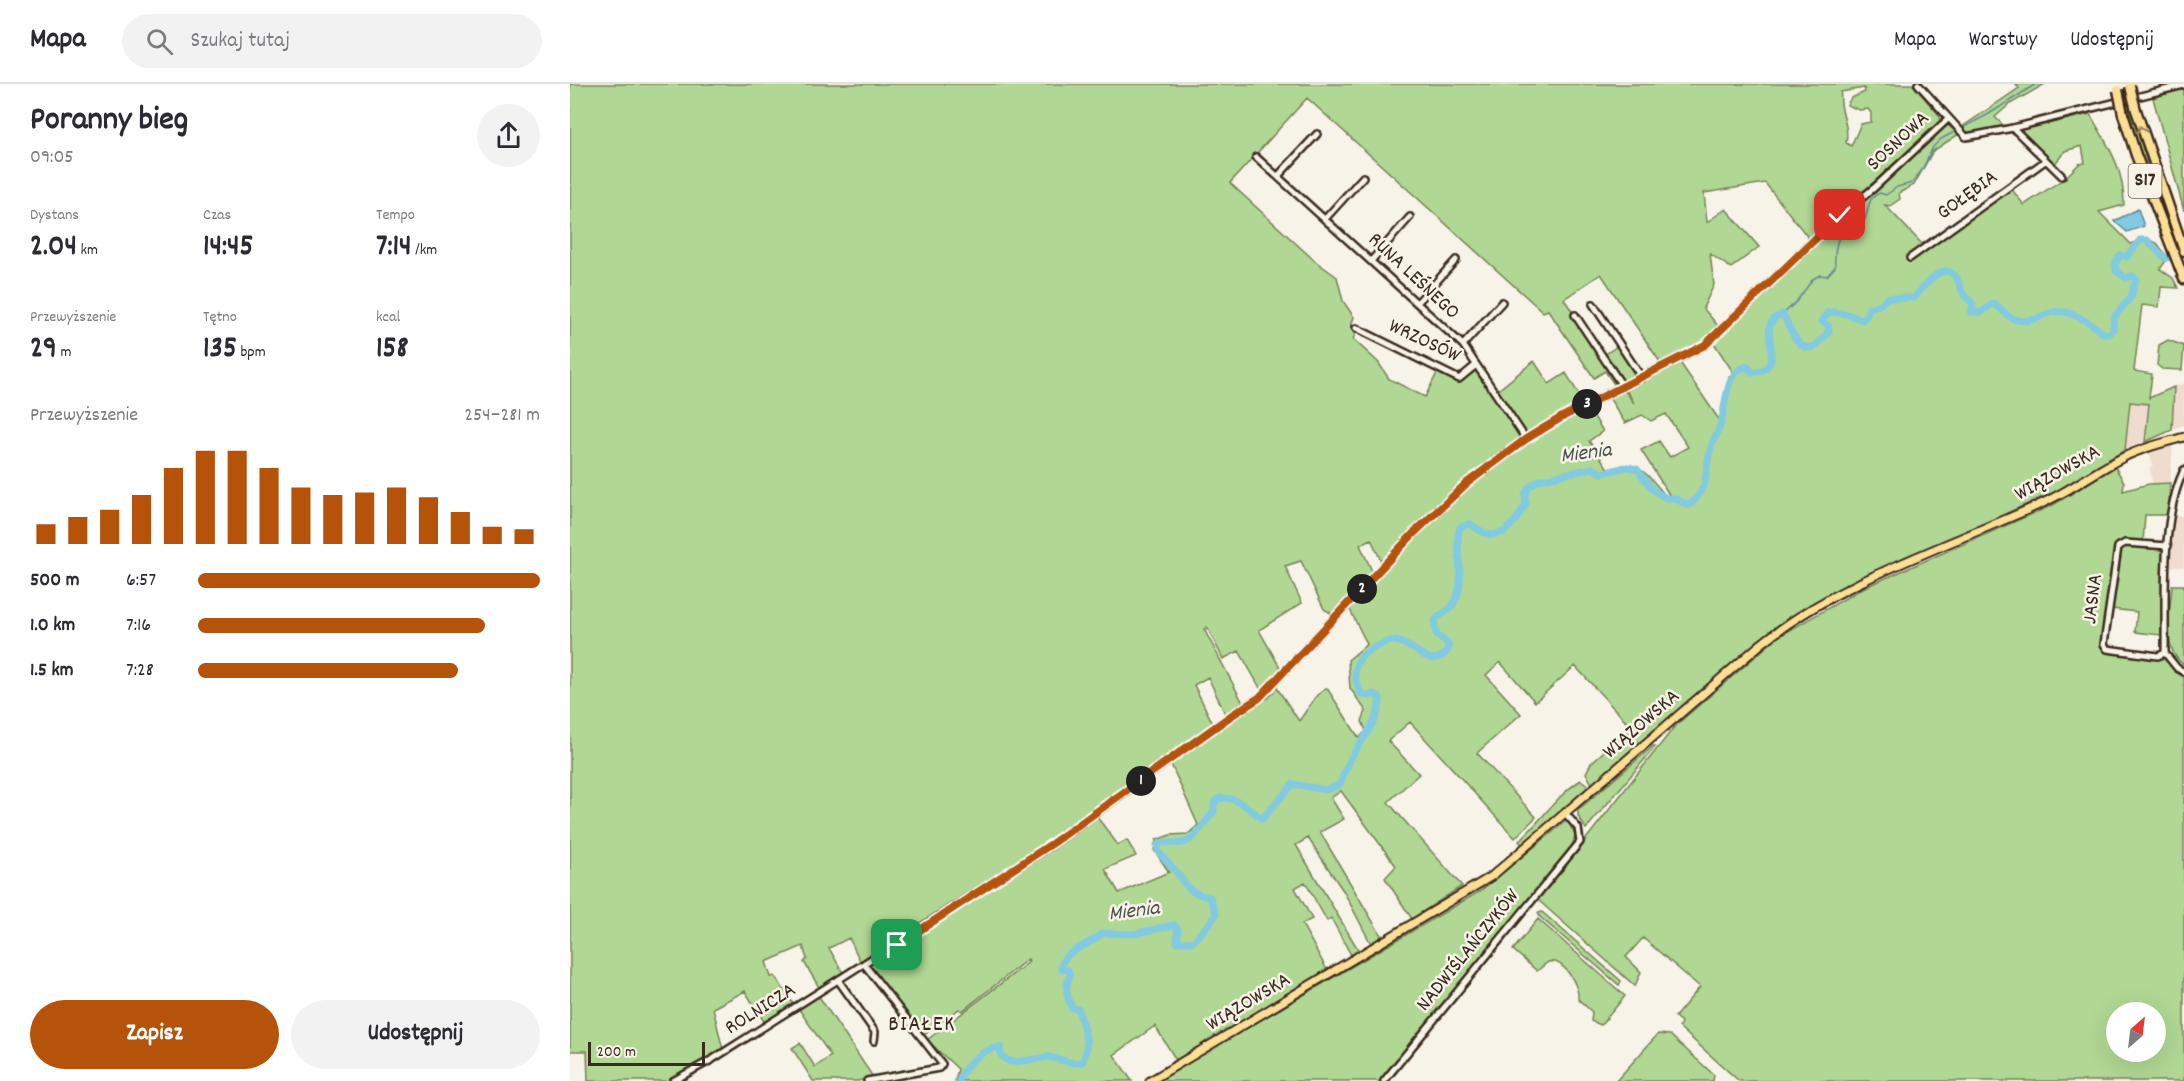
<!DOCTYPE html>
<html lang="pl">
<head>
<meta charset="utf-8">
<style>
  :root { --surface:#fff; --page:#f2f2f3; --text:#2b2b33; --muted:#7c7c81; --line:#e1e1e2; --accent:#b45309 }
  body { margin:0; font-family:Dekko,sans-serif; background:var(--page); color:var(--text); height:100vh; display:flex; flex-direction:column; font-size:22px; white-space:nowrap }
  * { box-sizing:border-box; margin:0 }
  p { font-size:20px; color:var(--muted) }
  .icon { flex:none; width:33px; height:33px; fill:none; stroke:currentColor; stroke-width:2; stroke-linecap:round; stroke-linejoin:round }
  .map { position:relative; flex:1; overflow:hidden }
  .side { display:flex; flex-direction:column; background:var(--surface); width:570px }
  .side>* { flex:none }
  .needle { width:39px; rotate:28deg }
  .tools { position:absolute; left:1536px; top:918px; display:grid; gap:12px }
  .tools a { display:grid; place-items:center; width:60px; height:60px; border-radius:50%; background:var(--surface); box-shadow:0 6px 24px #0002; font-size:30px }
  .scale { position:absolute; left:18px; bottom:15px; width:117px; box-sizing:border-box; padding-left:6px; border:3px solid #3b2a1e; border-top:0; font-size:16px; line-height:21px; white-space:nowrap; color:#3b2a1e; -webkit-text-stroke:4px #f7f3e8; paint-order:stroke }
  .pin { position:absolute; display:grid; place-items:center; width:51px; height:51px; color:#fff; margin:-26px; border-radius:12px; box-shadow:0 3px 9px #0006 }
  .km { position:absolute; width:30px; height:30px; margin:-15px; border-radius:50%; background:#222; color:#fff; font-size:16px; line-height:30px; text-align:center }
  .round { display:grid; place-items:center; flex:none; width:63px; height:63px; border-radius:32px; background:var(--page) }
  .headline { display:flex; align-items:center; justify-content:space-between; height:102px; padding:0 30px }
  h1 { font-size:33px; font-weight:800; line-height:45px }
  .stats { display:grid; grid-template-columns:repeat(3,1fr); gap:9px; height:102px; padding:6px 30px }
  .stats div { display:grid; align-content:center }
  .stats b { font-size:30px; font-weight:800 }
  .stats small { font-size:16px; font-weight:400 }
  .stats p { font-size:16px }
  .chart { height:168px; padding:12px 30px }
  .chart p { display:flex; justify-content:space-between }
  .chart svg { width:100%; height:108px; margin-top:6px; stroke:var(--accent); stroke-width:6 }
  .primary-button { display:flex; gap:12px; margin-top:auto; padding:12px 30px }
  .primary-button a { flex:1; height:69px; border-radius:36px; background:var(--accent); color:#fff; font-size:24px; font-weight:800; line-height:69px; text-align:center }
  .primary-button a+a { background:var(--page); color:var(--text) }
  ul { padding:0 30px; list-style:none; font-size:20px }
  li { display:grid; grid-template-columns:96px 72px 1fr; align-items:center; height:45px }
  li i { height:15px; border-radius:8px; background:var(--accent) }
  header { display:flex; align-items:center; gap:36px; box-sizing:border-box; height:84px; padding:0 30px; background:var(--surface); border-bottom:2px solid var(--line) }
  header strong { font-size:28px }
  nav { display:flex; gap:33px; margin-inline-start:auto; font-size:21px }
  .search { width:420px; height:54px; background:var(--page); display:flex; align-items:center; gap:15px; box-sizing:border-box; padding:0 21px; border-radius:33px; color:var(--muted); font-size:22px }
  main { display:flex; flex:1; min-height:0 }
  .map>svg:first-child { display:block }
  .built { fill:#f0dccf }
  .green { fill:#b0d793; stroke:#768058; stroke-width:1.5; fill-rule:evenodd }
  .water { fill:#81cae1; stroke:#658a93; stroke-width:1.5 }
  .lines { fill:none; stroke-linecap:round; stroke-linejoin:round }
  .stream { stroke:#658a93; stroke-width:1.5 }
  .river { stroke:#81cae1; stroke-width:7 }
  .minor-casing { stroke:#3b2a1e; stroke-width:10 }
  .major-casing { stroke:#3b2a1e; stroke-width:11 }
  .highway-casing { stroke:#3b2a1e; stroke-width:13 }
  .minor { stroke:#f7f3e8; stroke-width:5 }
  .major { stroke:#fdde96; stroke-width:7 }
  .highway { stroke:#fdde96; stroke-width:8 }
  .highway-bridge-casing { stroke:#3b2a1e; stroke-width:13; stroke-linecap:butt }
  .highway-bridge { stroke:#fdde96; stroke-width:8 }
  .oneway { stroke:#9c845a }
  .route-casing { stroke:#fff; stroke-width:12 }
  .route { stroke:#b45309; stroke-width:8 }
  .labels { text-anchor:middle; dominant-baseline:central; stroke-width:5; stroke-linejoin:round; paint-order:stroke }
  .shield { fill:#f7f3e8; stroke:#73665b; stroke-width:1.5 }
  .shield-label { font-size:20px; font-weight:bold; fill:#3b2a1e }
  .street-label { font-size:21px; fill:#3b2a1e; stroke:#f7f3e8 }
  .water-label { font-size:22px; font-style:italic; fill:#4c524f; stroke:#f7f3e8 }
  .neighbourhood-label { font-size:22px; letter-spacing:1.5px; fill:#3b2a1e; stroke:#f7f3e8 }
</style>
</head>
<body>
<header>
<strong>Mapa</strong>
<div class="search"><svg class="icon" aria-label="search" viewBox="0 0 24 24"><circle cx="10" cy="10" r="6"/><path d="M15 15l6 6"/></svg>Szukaj tutaj</div>
<nav><a>Mapa</a><a>Warstwy</a><a>Udostępnij</a></nav>
</header>
<main>
<section class="side">
<div class="headline"><div><h1>Poranny bieg</h1><p>09:05</p></div><a class="round"><svg class="icon" aria-label="share" viewBox="0 0 24 24"><path d="M12 15V3M7 8l5-5 5 5M5 13v7h14v-7"/></svg></a></div>
<div class="stats">
<div><p>Dystans</p><b>2.04<small> km</small></b></div>
<div><p>Czas</p><b>14:45</b></div>
<div><p>Tempo</p><b>7:14<small> /km</small></b></div>
</div>
<div class="stats">
<div><p>Przewyższenie</p><b>29<small> m</small></b></div>
<div><p>Tętno</p><b>135<small> bpm</small></b></div>
<div><p>kcal</p><b>158</b></div>
</div>
<div class="chart"><p><span>Przewyższenie</span>254–281 m</p>
<svg viewBox="0 0 160 44" preserveAspectRatio="none"><path d="M5 44V36M15 44V33M25 44V30M35 44V24M45 44V13M55 44V6M65 44V6M75 44V13M85 44V21M95 44V24M105 44V23M115 44V21M125 44V25M135 44V31M145 44V37M155 44V38"/></svg>
</div>
<ul>
<li><b>500 m</b>6:57<i style="width:100%"></i></li>
<li><b>1.0 km</b>7:16<i style="width:84%"></i></li>
<li><b>1.5 km</b>7:28<i style="width:76%"></i></li>
</ul>
<div class="primary-button"><a>Zapisz</a><a>Udostępnij</a></div>
</section>
<div class="map">
<svg width="1614" height="997" viewBox="0 0 1614 997">
  <rect width="100%" height="100%" fill="#f7f3e8"/>
  <filter id="ink" filterUnits="userSpaceOnUse"><feTurbulence type="fractalNoise" baseFrequency=".0167" numOctaves="2"/><feDisplacementMap in="SourceGraphic" scale="12" xChannelSelector="R" yChannelSelector="G"/><feConvolveMatrix kernelMatrix="1 2 1 2 8 2 1 2 1" color-interpolation-filters="sRGB"/></filter>
  <g filter="url(#ink)">
    <path class="built" d="M 1614,299 L 1614,341 L 1602,346 L 1604,303 Z
      M 1560,318 L 1579,320 L 1575,358 L 1555,366 Z
      M 1594,361 L 1603,361 L 1600,399 L 1582,400 L 1580,384 L 1583,381 L 1578,366 Z
      M 1605,432 L 1614,432 L 1614,483 L 1600,483 Z"/>
    <path class="green" d="M 0,0 L 1342,0 L 1369,31 L 1371,37 L 1240,156 L 1195,99 L 1134,109 L 1137,138 L 1156,125 L 1189,163 L 1161,184 L 1140,170 L 1144,201 L 1133,224 L 1149,243 L 1133,259 L 1092,281 L 1031,190 L 994,215 L 1051,301 L 1046,303 L 1035,287 L 1024,294 L 978,226 L 973,228 L 737,14 L 660,99 L 745,177 L 767,193 L 773,217 L 784,233 L 781,242 L 787,246 L 783,255 L 808,278 L 819,295 L 855,313 L 868,287 L 891,298 L 906,286 L 953,354 L 896,398 L 812,479 L 801,455 L 790,461 L 803,489 L 764,531 L 754,525 L 731,477 L 715,482 L 732,519 L 689,546 L 712,587 L 693,609 L 669,567 L 653,575 L 637,543 L 634,545 L 674,621 L 656,632 L 638,593 L 624,601 L 644,642 L 487,753 L 291,879 L 279,854 L 259,864 L 273,889 L 250,905 L 234,878 L 237,875 L 233,862 L 196,878 L 201,893 L 205,892 L 224,921 L 195,939 L 175,907 L 143,924 L 153,966 L 99,997 L 18,997 L 17,967 L 0,967 ZM 1294,4 L 1295,8 L 1281,14 L 1277,21 L 1289,26 L 1298,25 L 1301,29 L 1301,38 L 1291,40 L 1281,62 L 1276,59 C 1280,41 1268,26 1271,8 Z
      M 1446,0 L 1475,0 L 1440,20 L 1425,33 L 1434,42 L 1396,51 L 1389,45 L 1449,4 Z
      M 1614,5 L 1614,127 L 1583,14 Z
      M 1557,20 L 1560,20 L 1578,83 L 1608,164 L 1577,91 Z
      M 1520,30 C 1538,62 1554,83 1554,121 L 1529,128 L 1561,160 L 1574,154 L 1587,159 L 1598,174 L 1590,185 L 1603,194 L 1608,204 L 1591,203 L 1589,223 L 1572,221 L 1564,287 L 1582,290 L 1579,314 L 1604,303 L 1602,346 L 1575,358 L 1579,320 L 1560,318 L 1555,366 L 1486,407 L 1294,493 L 1212,538 L 1022,700 L 1016,689 L 1021,679 L 1061,643 L 1005,582 L 965,618 L 930,578 L 916,591 L 951,630 L 907,669 L 966,733 L 945,754 L 840,638 L 818,657 L 849,690 L 818,718 L 892,802 L 842,835 L 815,794 L 826,782 L 771,707 L 761,714 L 774,735 L 750,748 L 812,853 L 801,860 L 774,808 L 738,754 L 726,761 L 789,867 L 781,871 L 761,834 L 757,837 L 735,798 L 725,804 L 742,835 L 732,840 L 757,886 L 606,976 L 585,942 L 544,971 L 562,997 L 385,997 L 388,985 L 357,956 L 459,878 L 458,875 L 392,927 L 389,925 L 353,952 L 299,881 L 488,762 L 527,733 L 548,761 L 557,756 L 566,772 L 535,785 L 549,809 L 599,788 L 584,766 L 586,756 L 600,751 L 618,750 L 628,741 L 600,678 L 662,633 L 695,613 L 697,615 L 707,604 L 729,637 L 747,611 L 757,604 L 789,654 L 796,647 L 792,637 L 796,627 L 780,604 L 778,576 L 797,560 L 778,522 C 817,480 855,437 898,400 C 934,369 977,347 1018,323 L 1033,347 L 1019,357 L 1039,386 C 1044,385 1048,382 1053,381 C 1072,379 1084,399 1095,411 L 1100,412 L 1071,366 L 1089,357 L 1100,373 L 1118,363 L 1096,330 L 1081,337 L 1072,331 L 1055,339 L 1038,312 L 1053,304 L 1064,319 L 1055,304 L 1109,277 L 1150,337 L 1159,293 L 1163,288 L 1142,256 L 1244,160 L 1377,41 L 1389,50 L 1363,67 L 1344,101 L 1329,109 L 1330,115 L 1320,122 L 1315,121 L 1354,162 L 1440,103 L 1454,121 L 1495,94 L 1509,80 L 1515,79 L 1512,62 L 1495,67 L 1484,81 L 1448,47 Z
      M 1598,256 L 1614,262 L 1612,286 L 1592,285 L 1587,281 L 1589,261 Z
      M 1049,261 L 1070,292 L 1053,300 L 1034,271 Z
      M 964,277 L 979,300 L 996,289 L 1014,319 L 957,352 L 927,307 Z
      M 1545,383 L 1554,398 L 1553,407 L 1579,400 L 1600,399 L 1598,431 L 1575,431 L 1573,459 L 1547,458 L 1532,565 L 1594,575 L 1614,593 L 1614,997 L 1169,997 L 1109,943 L 1111,938 L 1105,933 L 1130,903 L 1073,854 L 1056,873 L 1071,888 L 1065,902 L 968,816 L 1105,642 L 1208,553 L 1293,504 L 1483,421 ZM 1546,928 L 1586,928 L 1586,968 L 1546,968 Z
      M 1552,462 L 1595,465 L 1591,551 L 1565,548 L 1567,528 L 1542,525 L 1549,464 Z
      M 1602,501 L 1614,501 L 1614,581 C 1590,565 1601,526 1602,501 Z
      M 1083,662 L 1085,663 L 1016,745 L 1008,732 L 1008,726 Z
      M 1011,696 L 1019,702 L 952,761 L 949,757 C 971,737 986,712 1011,696 Z
      M 995,738 L 999,739 L 1005,751 L 1002,763 L 811,997 L 587,997 L 909,808 Z
      M 972,828 L 1051,897 L 1049,901 L 970,833 L 968,829 Z
      M 968,835 L 1055,912 L 1031,941 L 1021,937 L 1022,928 L 1008,915 C 1010,903 994,874 978,878 L 967,887 L 943,866 Z
      M 248,911 L 303,993 L 288,997 L 243,997 L 222,964 L 230,959 L 245,983 L 261,972 L 228,924 Z
      M 1088,950 L 1100,951 L 1144,991 L 1143,997 L 1046,997 Z"/>
    <path class="water" d="M 1568,125 L 1574,142 L 1557,148 L 1544,137 Z"/>
    <g class="lines">
      <path class="stream" d="M 1213,230 L 1226,218 L 1243,195 L 1250,191 L 1257,192 L 1265,183 C 1264,163 1267,148 1284,137 L 1292,140 C 1301,129 1294,115 1310,109 L 1316,111 L 1327,103 L 1342,99 L 1352,86 L 1363,63 L 1371,55 L 1419,30 L 1466,0"/>
      <path class="river" d="M 389,997 C 395,980 412,965 430,963 L 431,971 L 438,977 L 445,978 L 479,973 L 504,979 L 512,978 C 522,962 513,943 508,925 L 502,924 C 497,912 494,903 500,891 L 498,886 L 491,885 C 491,866 521,862 532,849 L 563,850 L 604,841 L 608,845 L 607,858 L 623,858 C 631,849 639,840 646,831 L 640,813 C 615,808 618,802 604,785 C 599,779 593,774 588,767 L 587,761 C 596,756 603,761 612,759 C 628,755 633,738 644,728 L 644,720 L 648,715 C 664,710 681,726 692,735 L 723,700 L 756,706 L 769,701 C 774,692 776,683 781,674 C 792,654 809,639 810,614 L 804,610 L 799,612 L 791,610 C 780,587 784,572 808,562 C 814,559 820,556 826,557 C 839,559 848,571 860,574 C 869,576 876,571 879,563 L 875,557 L 867,552 C 859,526 875,536 884,519 C 898,495 883,461 890,443 L 900,440 L 914,449 L 922,451 L 934,448 L 946,436 L 956,420 L 955,411 L 959,403 L 969,396 L 1022,384 L 1032,389 L 1057,383 L 1067,385 L 1083,406 L 1096,414 L 1104,414 L 1118,421 L 1122,419 C 1141,400 1134,385 1141,363 C 1143,356 1148,349 1150,342 C 1157,322 1153,289 1177,282 L 1182,289 C 1214,285 1196,258 1200,241 L 1204,234 L 1213,230 C 1218,240 1229,272 1245,262 C 1251,259 1253,252 1259,248 L 1258,241 L 1251,237 L 1258,228 C 1269,228 1281,230 1292,236 L 1296,233 L 1299,224 L 1311,220 L 1317,214 L 1344,214 C 1353,204 1372,175 1386,193 C 1390,198 1390,205 1394,211 C 1397,215 1401,216 1403,221 L 1401,228 L 1412,228 L 1424,219 C 1430,224 1436,231 1442,234 C 1458,242 1469,232 1483,228 C 1500,225 1521,239 1533,249 L 1539,250 L 1543,246 L 1544,233 L 1561,213 L 1566,195 L 1562,192 L 1556,194 L 1546,187 L 1545,180 L 1550,171 L 1557,173 L 1570,156 L 1577,156 L 1595,174 L 1614,172"/>
      <defs>
        <path id="minor" d="M 1348,0 L 1396,53 L 1443,44 L 1614,1
          M 1443,44 L 1492,92
          M 686,73 L 893,261 L 956,355
          M 708,92 L 747,50
          M 755,135 L 793,93
          M 1340,174 L 1475,77
          M 801,177 L 840,133
          M 847,219 L 886,176
          M 1023,220 L 1072,294
          M 1005,231 L 1053,303
          M 786,244 L 889,295 L 906,281
          M 893,261 L 932,218
          M 1595,569 L 1588,572 L 1537,565 L 1534,560 L 1548,463 L 1555,459 L 1598,462
          M 1595,569 C 1596,513 1590,436 1614,386
          M 1595,569 L 1607,584 L 1614,588
          M 294,880 L 372,980 L 369,984 L 297,997
          M 268,896 L 305,948 L 304,957
          M 103,997 L 143,975 L 483,760 L 662,631 L 689,614 L 844,449 L 897,399 L 956,355 L 994,332 L 1135,261 L 1270,131 L 1304,104 L 1378,35
          M 814,997 L 1010,758 L 1008,744 L 996,730"/>
        <path id="major" d="M 580,997 L 922,792 L 1191,560 C 1271,495 1382,461 1475,418 C 1503,405 1527,386 1554,373 C 1574,363 1593,359 1614,353"/>
        <path id="highway" d="M 1566,26 L 1614,167
          M 1553,30 L 1566,71 L 1614,195"/>
      </defs>
      <use href="#minor" class="minor-casing"/>
      <use href="#major" class="major-casing"/>
      <use href="#highway" class="highway-casing"/>
      <use href="#minor" class="minor"/>
      <use href="#major" class="major"/>
      <use href="#highway" class="highway"/>
      <defs>
        <path id="highway-bridge" d="M 1560,2 L 1566,26
          M 1548,6 L 1553,30"/>
      </defs>
      <use href="#highway-bridge" class="highway-bridge-casing"/>
      <use href="#highway-bridge" class="highway-bridge"/>
    </g>
    <defs><path id="oneway-chevron" d="M-2-3.5L2.5 0L-2 3.5" fill="none" stroke-width="1.6" stroke-linecap="round" stroke-linejoin="round" transform="scale(1.5)"/></defs>
    <use class="oneway" href="#oneway-chevron" transform="translate(1571 46) rotate(-106)"/>
  </g>
  <g class="lines" filter="url(#ink)">
    <defs>
      <path id="route" d="M 327,861 L 483,759 L 662,631 L 689,614 L 844,449 L 897,399 L 956,355 L 994,332 L 1135,261 L 1270,131"/>
    </defs>
    <use href="#route" class="route-casing"/>
    <use href="#route" class="route"/>
  </g>
  <g class="labels">
    <rect class="shield" x="1558.5" y="80" width="33" height="34" rx="4.5"/>
    <g class="shield-label">
      <text x="1575" y="97">S17</text>
    </g>
    <g class="street-label">
      <text transform="translate(1329 58) rotate(-43)">SOSNOWA</text>
      <text transform="translate(1398 112) rotate(-36)">GOŁĘBIA</text>
      <text transform="translate(843 193) rotate(43)">RUNA LEŚNEGO</text>
      <text transform="translate(854 258) rotate(25)">WRZOSÓW</text>
      <text transform="translate(1488 390) rotate(-29)">WIĄZOWSKA</text>
      <text transform="translate(1524 515) rotate(-83)">JASNA</text>
      <text transform="translate(1072 641) rotate(-41)">WIĄZOWSKA</text>
      <text transform="translate(899 867) rotate(-51)">NADWIŚLAŃCZYKÓW</text>
      <text transform="translate(679 919) rotate(-31)">WIĄZOWSKA</text>
      <text transform="translate(191 926) rotate(-32)">ROLNICZA</text>
    </g>
    <g class="water-label">
      <text transform="translate(1016 370) rotate(-7)">Mienia</text>
      <text transform="translate(564 828) rotate(-7)">Mienia</text>
    </g>
    <g class="neighbourhood-label">
      <text x="352" y="941">BIAŁEK</text>
    </g>
  </g>
</svg>
<div class="tools">
<a><svg class="needle" viewBox="-14 -14 28 28"><path d="M0-13l5 13h-10z" fill="#e53935"/><path d="M0 13l5-13h-10z" fill="#7c7c81"/></svg></a>
</div>
<div class="scale">200 m</div>
<div class="pin" style="left:327px;top:861px;background:#1e9e55"><svg class="icon" aria-label="arrive" viewBox="0 0 24 24"><path d="M6 21V4h12l-3 4 3 4H6"/></svg></div>
<div class="pin" style="left:1270px;top:131px;background:#d93025"><svg class="icon" aria-label="check" viewBox="0 0 24 24"><path d="M5 12l5 5 9-10"/></svg></div>
<b class="km" style="left:571px;top:697px">1</b>
<b class="km" style="left:792px;top:505px">2</b>
<b class="km" style="left:1017px;top:320px">3</b>
</div>
</main>
</body>
</html>
